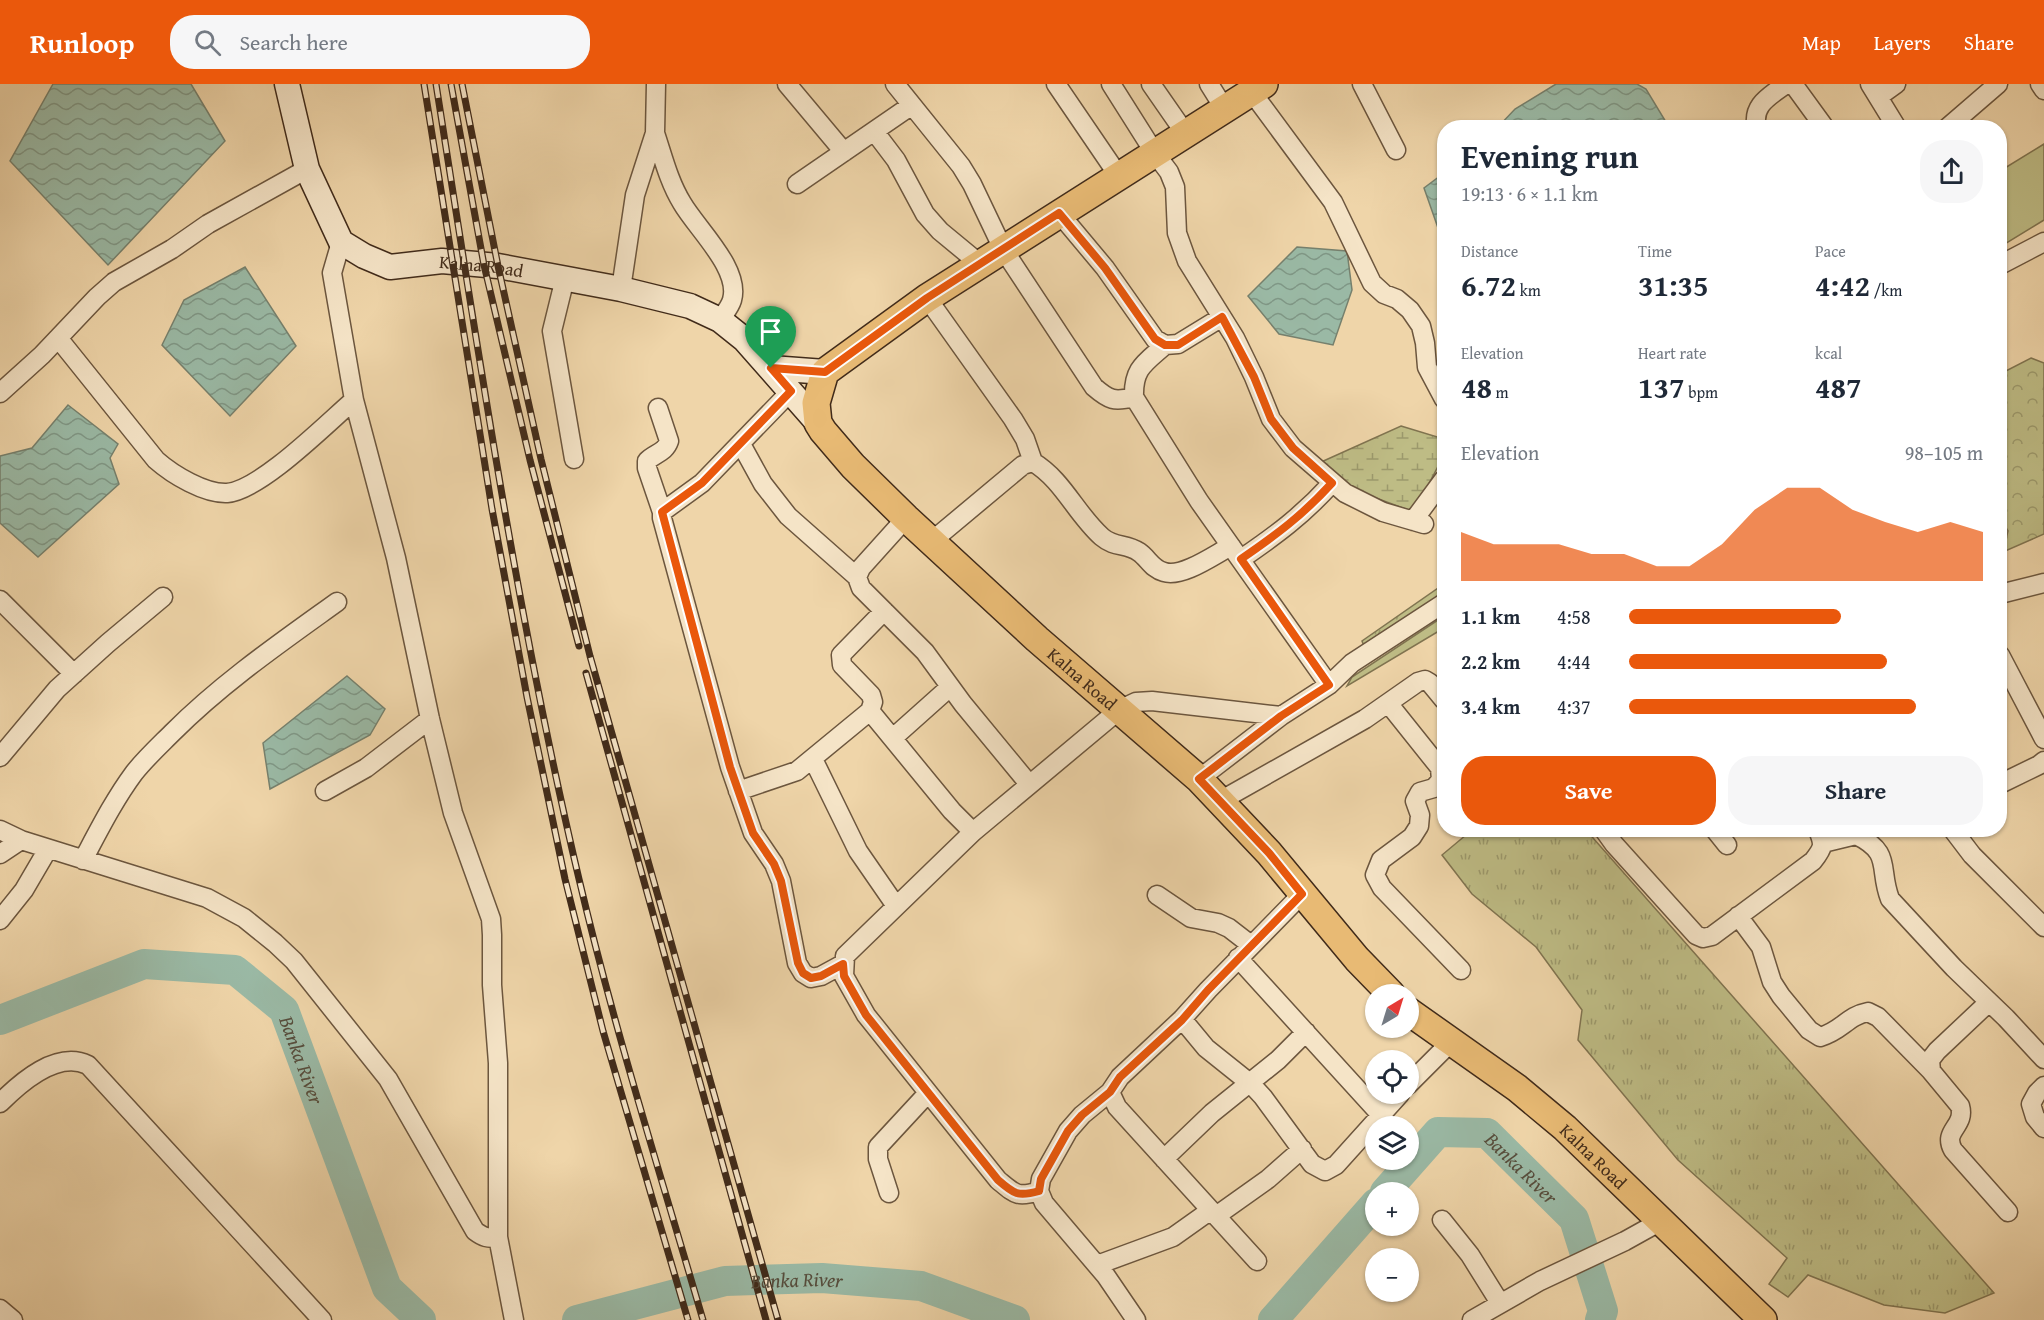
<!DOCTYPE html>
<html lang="en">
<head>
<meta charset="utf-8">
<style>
  :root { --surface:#fff; --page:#f6f6f7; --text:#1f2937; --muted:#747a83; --accent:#ea580c }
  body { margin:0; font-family:"Gentium Book Plus",serif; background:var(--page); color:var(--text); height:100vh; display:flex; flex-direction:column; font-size:22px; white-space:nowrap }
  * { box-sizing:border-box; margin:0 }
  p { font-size:20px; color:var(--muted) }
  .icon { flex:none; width:33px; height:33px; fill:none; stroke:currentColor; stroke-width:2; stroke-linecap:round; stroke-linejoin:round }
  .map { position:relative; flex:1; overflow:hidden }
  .panel { position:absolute; left:1437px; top:36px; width:570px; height:717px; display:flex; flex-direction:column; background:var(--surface); border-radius:24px; box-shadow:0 2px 4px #0004 }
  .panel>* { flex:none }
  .needle { width:39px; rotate:38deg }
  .fabs { position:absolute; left:1365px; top:900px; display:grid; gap:12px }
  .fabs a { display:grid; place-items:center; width:54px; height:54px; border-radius:50%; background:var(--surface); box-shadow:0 2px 4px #0004; font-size:30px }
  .pin { position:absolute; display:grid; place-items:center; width:51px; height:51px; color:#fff; margin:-62px -26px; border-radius:50% 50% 50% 0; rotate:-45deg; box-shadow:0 0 6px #0007 }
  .pin .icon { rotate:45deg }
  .round { display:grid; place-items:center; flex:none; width:63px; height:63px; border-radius:24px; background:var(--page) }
  .head { display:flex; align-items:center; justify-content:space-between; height:102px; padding:0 24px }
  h1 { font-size:33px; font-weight:700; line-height:45px }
  .metrics { display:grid; grid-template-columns:repeat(3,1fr); gap:9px; height:102px; padding:6px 24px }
  .metrics div { display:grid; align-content:center }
  .metrics b { font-size:30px; font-weight:700 }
  .metrics small { font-size:16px; font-weight:400 }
  .metrics p { font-size:16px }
  .chart { height:168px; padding:12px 24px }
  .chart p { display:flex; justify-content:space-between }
  .chart svg { width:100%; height:108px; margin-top:6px; fill:var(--accent); opacity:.7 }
  .primary-button { display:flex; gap:12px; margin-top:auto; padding:12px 24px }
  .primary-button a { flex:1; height:69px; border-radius:24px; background:var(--accent); color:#fff; font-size:24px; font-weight:700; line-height:69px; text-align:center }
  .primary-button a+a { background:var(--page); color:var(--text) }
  ul { padding:0 24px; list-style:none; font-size:20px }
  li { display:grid; grid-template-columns:96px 72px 1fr; align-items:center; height:45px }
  li i { height:15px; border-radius:8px; background:var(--accent) }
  header { display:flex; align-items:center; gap:36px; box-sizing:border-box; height:84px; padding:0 30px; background:var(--accent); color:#fff }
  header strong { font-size:28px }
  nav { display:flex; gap:33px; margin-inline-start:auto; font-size:21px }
  .search { width:420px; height:54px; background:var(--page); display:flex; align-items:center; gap:15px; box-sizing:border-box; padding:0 21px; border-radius:24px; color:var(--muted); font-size:22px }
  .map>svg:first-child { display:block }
  .grass { fill:url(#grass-tufts); stroke:#807450; stroke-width:1.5 }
  .forest { fill:url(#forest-crowns); stroke:#807450; stroke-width:1.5 }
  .wetland { fill:url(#wetland-marsh); stroke:#807450; stroke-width:1.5 }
  .green { fill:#bebc85; stroke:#807450; stroke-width:1.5 }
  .water { fill:url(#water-waves); stroke:#76806d; stroke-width:1.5 }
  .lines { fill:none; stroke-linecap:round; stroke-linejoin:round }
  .river { stroke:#9ab9a5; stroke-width:30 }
  .street-casing { stroke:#6c563e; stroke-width:21 }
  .secondary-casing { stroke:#412b1a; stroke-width:27 }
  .primary-casing { stroke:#412b1a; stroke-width:30 }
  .street { stroke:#f5e4c7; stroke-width:18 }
  .secondary { stroke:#f5e4c7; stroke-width:24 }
  .primary { stroke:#e8ba74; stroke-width:27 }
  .rail-casing { stroke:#412b1a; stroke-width:7 }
  .rail { stroke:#f5e4c7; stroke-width:4.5; stroke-dasharray:14; stroke-linecap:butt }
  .route-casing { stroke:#fff; stroke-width:12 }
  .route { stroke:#ea580c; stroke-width:8 }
  .labels { text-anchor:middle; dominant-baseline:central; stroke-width:4.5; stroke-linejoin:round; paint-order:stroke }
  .street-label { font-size:18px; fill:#412b1a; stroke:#f5e4c7 }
  .water-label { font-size:20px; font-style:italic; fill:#574e3d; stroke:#f5e4c7 }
</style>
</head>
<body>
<header>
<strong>Runloop</strong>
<div class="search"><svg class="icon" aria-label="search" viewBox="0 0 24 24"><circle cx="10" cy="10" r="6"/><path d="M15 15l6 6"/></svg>Search here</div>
<nav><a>Map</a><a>Layers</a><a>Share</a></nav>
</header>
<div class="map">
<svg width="2044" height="1236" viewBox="0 0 2044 1236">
  <defs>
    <pattern id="grass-tufts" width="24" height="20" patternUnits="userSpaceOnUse" patternTransform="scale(1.5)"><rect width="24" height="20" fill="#bebc85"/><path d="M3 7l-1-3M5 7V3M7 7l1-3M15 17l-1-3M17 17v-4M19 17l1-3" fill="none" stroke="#9c996c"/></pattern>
    <pattern id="forest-crowns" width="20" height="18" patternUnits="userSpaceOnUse" patternTransform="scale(1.5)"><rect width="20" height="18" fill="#bebc85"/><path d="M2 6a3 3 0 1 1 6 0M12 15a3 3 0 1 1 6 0" fill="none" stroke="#9c996c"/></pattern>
    <pattern id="wetland-marsh" width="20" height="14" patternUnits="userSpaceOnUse" patternTransform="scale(1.5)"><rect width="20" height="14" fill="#bebc85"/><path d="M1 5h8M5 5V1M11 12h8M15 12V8" fill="none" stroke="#9c996c"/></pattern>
    <pattern id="water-waves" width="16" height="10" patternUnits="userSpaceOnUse" patternTransform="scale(1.5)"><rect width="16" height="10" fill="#9ab9a5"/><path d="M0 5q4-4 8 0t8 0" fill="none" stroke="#7f9786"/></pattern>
  </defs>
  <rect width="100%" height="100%" fill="#efd5a9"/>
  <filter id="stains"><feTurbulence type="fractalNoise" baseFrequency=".00333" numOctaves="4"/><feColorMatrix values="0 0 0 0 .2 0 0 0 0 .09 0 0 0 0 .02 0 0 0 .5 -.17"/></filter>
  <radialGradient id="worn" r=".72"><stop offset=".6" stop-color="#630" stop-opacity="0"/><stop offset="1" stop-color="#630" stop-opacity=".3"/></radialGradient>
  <path class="grass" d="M 1444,500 L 1444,509 L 1364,562 L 1362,557 Z
    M 1472,746 L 1586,746 L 1994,1209 L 1945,1229 L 1884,1221 L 1808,1191 L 1788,1213 L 1769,1200 L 1787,1174 L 1678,1076 L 1578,956 L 1582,926 L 1536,863 L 1472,810 L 1442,771 Z"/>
  <path class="forest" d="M 2031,274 L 2044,279 L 2044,450 L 2003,468 L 2008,447 L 2000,434 L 2000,290 Z"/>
  <path class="wetland" d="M 1401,342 L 1444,355 L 1444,371 L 1414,428 L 1354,406 L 1319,379 Z"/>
  <path class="green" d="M 2044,60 L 2044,136 L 2000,163 L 2000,87 Z
    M 1444,532 L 1444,544 L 1347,602 L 1352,593 Z"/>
  <path class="water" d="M 53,0 L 191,0 L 225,57 L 108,181 L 10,77 Z
    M 1556,0 L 1637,0 L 1646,5 L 1669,43 L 1498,43 L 1515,25 Z
    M 1444,89 L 1444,161 L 1424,104 Z
    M 1297,163 L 1347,167 L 1352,206 L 1333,261 L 1279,250 L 1248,212 Z
    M 245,183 L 296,262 L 230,332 L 162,261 L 184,216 Z
    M 68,321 L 118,360 L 110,374 L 119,400 L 38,473 L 0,439 L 0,372 L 32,364 Z
    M 347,592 L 385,625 L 370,651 L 270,705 L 263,659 Z"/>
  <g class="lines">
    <g class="river">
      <path id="s1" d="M 0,936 L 144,880 L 235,886 L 284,926 L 387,1204 L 421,1236"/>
      <path id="s2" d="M 1385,1108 L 1438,1048 L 1487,1049 L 1574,1135 L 1603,1227 L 1600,1236"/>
      <path id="s3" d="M 577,1236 L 725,1197 L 822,1194 L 921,1202 L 1015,1236"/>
      <path d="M 1273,1236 L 1376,1119"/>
    </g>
    <defs>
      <path id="street" d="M 787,0 L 844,68
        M 895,0 L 961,82 L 972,100 L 1003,165 L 1094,303 C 1109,316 1114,318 1134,313
        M 1056,0 L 1118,91
        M 1111,0 L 1154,68 L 1169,88 L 1175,103 L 1177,149 L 1187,177 L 1235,254 L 1254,293 L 1271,335 L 1293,364 L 1345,409 L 1383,428 L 1424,440
        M 1151,0 L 1185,49
        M 1209,0 L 1224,24
        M 1362,0 L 1396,66
        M 1793,0 L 1825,44
        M 1870,0 L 1897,44
        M 2040,0 L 2044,6
        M 1251,7 L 1333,118 L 1372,199 L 1384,210 L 1397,215 L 1410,226 L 1421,242 L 1425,259 L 1427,283 L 1444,315
        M 1878,13 L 1896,0
        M 1757,44 C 1751,21 1770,12 1786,0
        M 1947,44 L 1998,0
        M 874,47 L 896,76 L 925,130 L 940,147 L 980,180
        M 655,49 C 663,73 669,98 682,119 C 697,145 741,185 732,216 C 730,223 724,230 720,236
        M 797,100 L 912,21
        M 1059,129 L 1105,184 L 1155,255 L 1165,261 L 1178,260 L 1222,233
        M 341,158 L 332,189 L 354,316 L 396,474 L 430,635 L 453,729 L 491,835 L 492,851 L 492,901 L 498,979 L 498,1153 L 514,1236
        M 2000,181 L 2044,158
        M 565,194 L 552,247 L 574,375
        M 621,205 L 635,111 L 655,49 L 656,0
        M 927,214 L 1013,335 L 1025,355 L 1033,378
        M 58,254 L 156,376 C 173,391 205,410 227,409 C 261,406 326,340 354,316
        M 1165,261 C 1145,279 1133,284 1134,313 L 1199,417 L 1329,601
        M 791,307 L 702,399 L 662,428 L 662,434 L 730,683 L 753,749 L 774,780 L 781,797 L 797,879 L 803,889 L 811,894 L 821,892 L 843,880
        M 0,309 L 42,271 L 97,213 L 114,198 L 172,165 L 208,140 L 307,85
        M 658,324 L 669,357 C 665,369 655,369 647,377 L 647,384 L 662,428
        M 741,360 L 763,400 L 788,432 L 857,493
        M 906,434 L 861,484 L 857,493 L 861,504 L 925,568 L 963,620 L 1029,700
        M 1413,437 L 1444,395
        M 932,457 L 1023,381 L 1033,378 C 1063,396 1076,430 1102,453 C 1115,464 1126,459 1139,468 C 1148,474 1152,485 1164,488 C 1182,494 1214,471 1231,462
        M 1241,475 C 1276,451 1302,432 1332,399
        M 2000,510 L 2044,499
        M 0,516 L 74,590
        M 2000,571 L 2044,655
        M 1388,619 L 1440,684 L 1441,696 L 1434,704 L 1420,708 L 1415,717 L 1420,731 L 1419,742 L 1412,753 L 1381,776 L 1375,791 L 1382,804 L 1461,886
        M 870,627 L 952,727 L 973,748
        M 894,653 L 950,603
        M 0,673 L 57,605 L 108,559 L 163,513
        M 813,675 L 858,767 L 896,822
        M 1199,695 L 1281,632 L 1329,601 L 1352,579 L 1444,519
        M 2000,700 L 2039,681 L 2044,677
        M 325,707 L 366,684 L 430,635
        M 738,707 L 797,687 L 870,627 L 873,618 L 871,611 L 842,581 L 841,571 L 884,527
        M 1220,717 L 1365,635 L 1418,598 L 1425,596 L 1430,599 L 1444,616
        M 0,746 L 21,756 L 207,814 L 244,834 L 275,859 L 294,877 L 388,995 L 475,1147 C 483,1153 488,1155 498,1153
        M 1604,746 L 1614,760 L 1696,851 L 1703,854 L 1712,852 L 1813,777 C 1824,763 1824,761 1818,746
        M 1715,746 L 1727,761
        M 1953,746 L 1972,771 L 2044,843
        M 1823,759 L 1856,751 C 1893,769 1878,784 1890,815 L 1954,884 L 2006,934 L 2044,975
        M 0,770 L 21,756
        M 83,776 C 99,746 114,716 134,689 C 145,675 159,662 172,649 C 222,599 280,559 337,518
        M 1157,811 L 1191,834 L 1218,839 L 1229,844 L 1251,861
        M 1738,832 L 1761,863 L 1772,898 L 1781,912 L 1809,946 L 1820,953 C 1842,947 1847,932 1868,928 L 1878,933 L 1931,987
        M 0,836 L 24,806 L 48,765
        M 1238,874 L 1380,1030
        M 1989,918 L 1937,967 L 1930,976 L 1931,987 L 1960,1022 C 1966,1043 1942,1046 1953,1066 L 2008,1128
        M 1182,935 L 1206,964 L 1251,1000 L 1263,1013 L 1312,1080 L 1325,1087 L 1336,1081 L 1400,1010
        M 1408,1001 L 1451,958
        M 2044,1002 L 2037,1009 L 2031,1020 L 2035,1033 L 2044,1044
        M 1110,1008 L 1082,1031 L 1068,1047 L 1041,1095 L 1039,1107 L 1044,1119 L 1106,1192 L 1136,1236
        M 0,1019 C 21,998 57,966 88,981 L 322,1236
        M 1164,1075 L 1212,1029 L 1278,976 L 1306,948
        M 1039,1107 C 1017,1114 1015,1110 998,1096 L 866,931 L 844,892 L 845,872 L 973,748 L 1119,626 L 1136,618 L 1152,617 L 1281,632
        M 889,1109 L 878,1075 L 878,1063 L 928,1009
        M 1216,1132 L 1268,1095 L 1302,1065
        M 1442,1136 L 1470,1171 L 1500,1219
        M 1257,1177 L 1117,1023 L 1110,1008 L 1120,993 L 1182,935 L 1208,906 L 1302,810
        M 1097,1181 L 1173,1153 L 1211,1126
        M 0,1225 L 13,1236
        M 1472,1236 L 1540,1197 L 1625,1157 L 1661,1137"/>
      <g id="secondary">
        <path id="s4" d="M 287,0 L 307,85 L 341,158 L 364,172 L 390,183 L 442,177 L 498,182 L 621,205 L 690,222 L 720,236 L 745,256 L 818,339"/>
        <path d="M 771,284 L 825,288"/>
      </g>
      <g id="primary">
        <path id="s5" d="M 1264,0 L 927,214 L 825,288 L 816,319 L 818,339 L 823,347 L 853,382 L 906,434 L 1037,555 L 1199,695 L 1269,769 L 1357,875 L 1391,910"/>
        <path id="s6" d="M 1408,927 L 1517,1004 L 1565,1044 L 1763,1236"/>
      </g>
    </defs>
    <use href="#street" class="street-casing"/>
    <use href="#secondary" class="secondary-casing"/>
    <use href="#primary" class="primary-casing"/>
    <use href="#street" class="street"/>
    <use href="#secondary" class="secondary"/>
    <use href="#primary" class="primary"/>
    <defs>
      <path id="rail" d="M 424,0 L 492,425 L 527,613 L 565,795 L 603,947 L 688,1236
        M 436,0 C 478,266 517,533 579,795 C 614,944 660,1089 703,1236
        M 451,0 L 484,181 L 530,376 L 579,562
        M 462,0 L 498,182 L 541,375 L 590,572 L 778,1236
        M 586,589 L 766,1236"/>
    </defs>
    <use href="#rail" class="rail-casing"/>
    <use href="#rail" class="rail"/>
  </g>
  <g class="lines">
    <defs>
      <path id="route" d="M 1059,129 L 1105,184 L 1155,255 L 1165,261 L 1178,261 L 1222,233 L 1254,293 L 1271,335 L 1293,364 L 1332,399 C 1303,431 1276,451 1241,475 L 1329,601 L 1281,632 L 1199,695 L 1269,769 L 1302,810 L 1208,906 L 1182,936 L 1120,993 L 1110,1008 L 1082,1031 L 1068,1047 L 1041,1095 L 1039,1107 C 1018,1113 1014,1110 998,1096 L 866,931 L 844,892 L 843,880 L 821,892 L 811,894 L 803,889 L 798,879 L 781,797 L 774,780 L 753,749 L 730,683 L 662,428 L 702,399 L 791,307 L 771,284 L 825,288 L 927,214 Z"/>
    </defs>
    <use href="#route" class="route-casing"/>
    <use href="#route" class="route"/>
  </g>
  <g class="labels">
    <g class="street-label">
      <text stroke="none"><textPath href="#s4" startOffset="315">Kalna Road</textPath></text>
      <text stroke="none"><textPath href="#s5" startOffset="946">Kalna Road</textPath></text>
      <text stroke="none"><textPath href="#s6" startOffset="236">Kalna Road</textPath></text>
    </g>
    <g class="water-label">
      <text stroke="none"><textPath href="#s1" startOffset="362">Banka River</textPath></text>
      <text stroke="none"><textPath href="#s2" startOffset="178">Banka River</textPath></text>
      <text stroke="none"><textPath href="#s3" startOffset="225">Banka River</textPath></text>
    </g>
  </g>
  <rect width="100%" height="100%" filter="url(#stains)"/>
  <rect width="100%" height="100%" fill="url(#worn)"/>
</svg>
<div class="fabs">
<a><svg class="needle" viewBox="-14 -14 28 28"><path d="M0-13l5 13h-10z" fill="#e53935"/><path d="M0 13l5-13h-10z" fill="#747a83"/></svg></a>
<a><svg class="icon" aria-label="locate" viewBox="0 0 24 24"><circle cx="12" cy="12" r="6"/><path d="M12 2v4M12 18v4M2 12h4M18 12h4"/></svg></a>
<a><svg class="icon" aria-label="layers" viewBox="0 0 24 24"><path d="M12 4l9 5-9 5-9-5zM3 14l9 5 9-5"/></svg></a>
<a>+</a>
<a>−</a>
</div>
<div class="pin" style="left:771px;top:284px;background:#1e9e55"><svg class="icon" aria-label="arrive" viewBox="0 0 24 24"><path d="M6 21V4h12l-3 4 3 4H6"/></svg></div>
<section class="panel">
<div class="head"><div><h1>Evening run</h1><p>19:13 · 6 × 1.1 km</p></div><a class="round"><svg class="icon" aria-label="share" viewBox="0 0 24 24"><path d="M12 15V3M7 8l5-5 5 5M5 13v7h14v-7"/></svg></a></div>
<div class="metrics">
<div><p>Distance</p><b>6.72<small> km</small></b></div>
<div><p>Time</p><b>31:35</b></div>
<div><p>Pace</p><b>4:42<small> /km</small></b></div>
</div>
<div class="metrics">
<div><p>Elevation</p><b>48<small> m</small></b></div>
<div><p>Heart rate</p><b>137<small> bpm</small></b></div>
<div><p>kcal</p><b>487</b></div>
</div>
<div class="chart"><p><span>Elevation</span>98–105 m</p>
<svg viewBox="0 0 160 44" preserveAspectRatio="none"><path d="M0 44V24L10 29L20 29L30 29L40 33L50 33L60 38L70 38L80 29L90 15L100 6L110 6L120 15L130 20L140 24L150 20L160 24V44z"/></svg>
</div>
<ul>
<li><b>1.1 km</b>4:58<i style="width:60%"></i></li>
<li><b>2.2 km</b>4:44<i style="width:73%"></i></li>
<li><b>3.4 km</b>4:37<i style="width:81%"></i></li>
</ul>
<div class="primary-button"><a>Save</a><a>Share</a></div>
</section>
</div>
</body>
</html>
